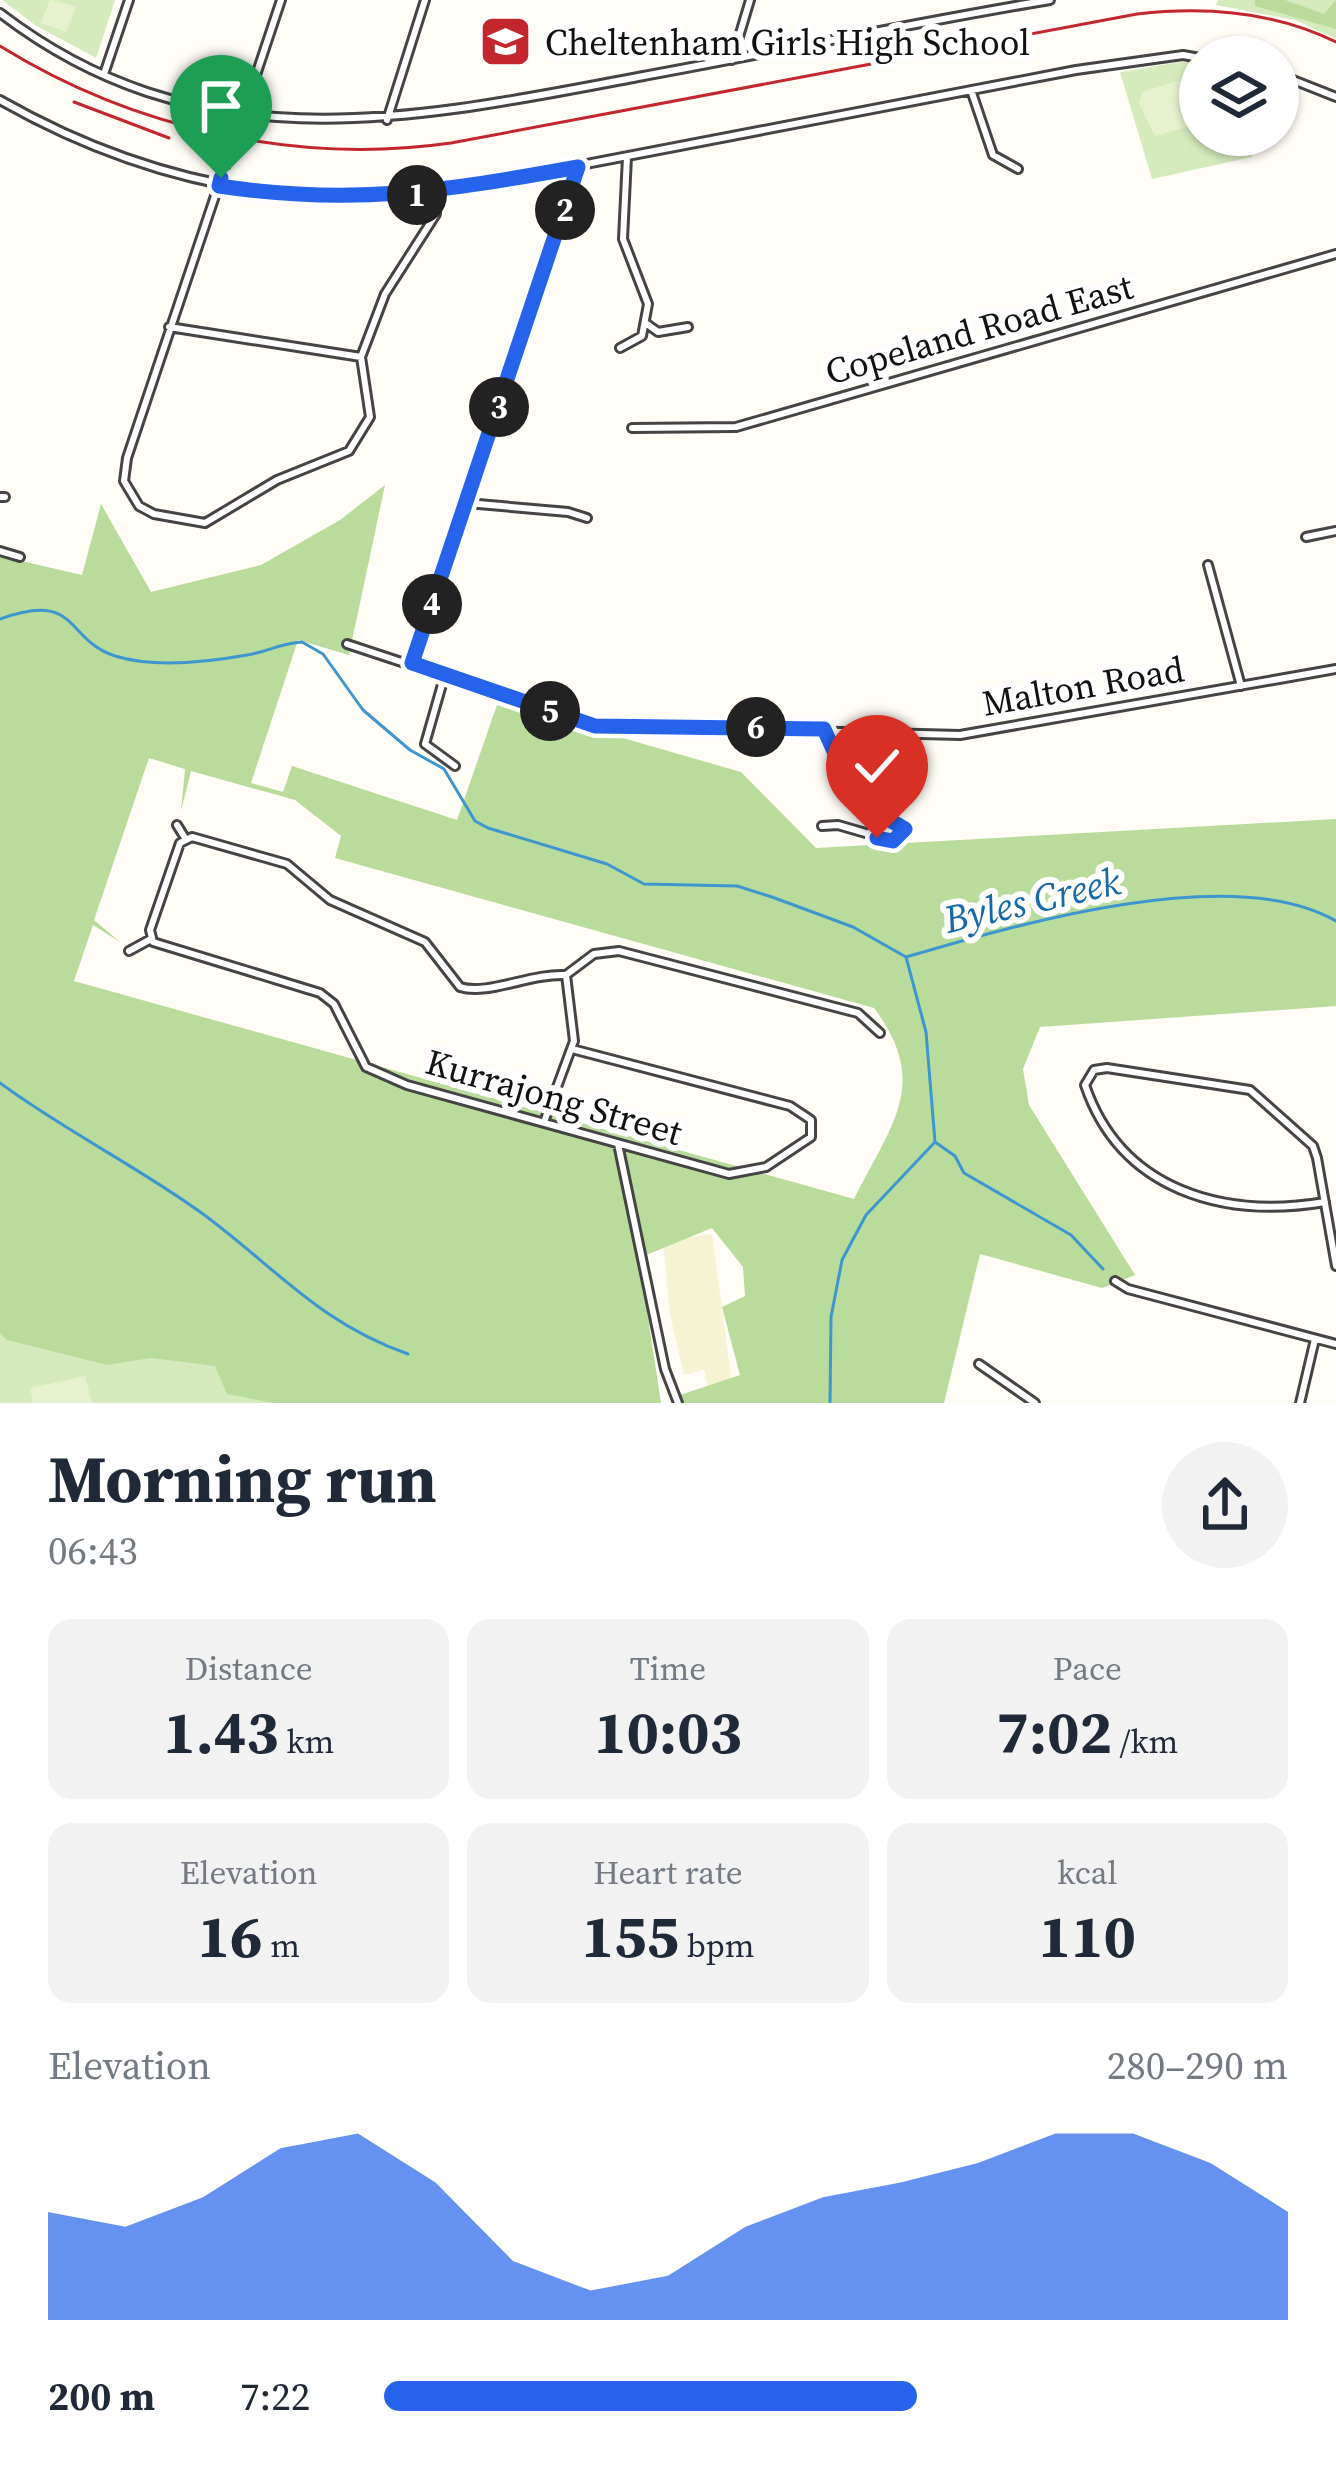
<!DOCTYPE html>
<html lang="en">
<head>
<meta charset="utf-8">
<style>
  :root { --surface:#fff; --page:#f2f2f3; --text:#1f2937; --muted:#747a83; --accent:#2563eb }
  body { margin:0; font-family:"Source Serif 4",serif; background:var(--page); color:var(--text); height:100vh; display:flex; flex-direction:column; font-size:45px; white-space:nowrap }
  * { box-sizing:border-box; margin:0 }
  p { font-size:39px; color:var(--muted) }
  .icon { flex:none; width:66px; height:66px; fill:none; stroke:currentColor; stroke-width:2; stroke-linecap:round; stroke-linejoin:round }
  .map { position:relative; height:1403px; overflow:hidden }
  .sheet { display:flex; flex-direction:column; background:var(--surface); flex:1 }
  .sheet>* { flex:none }
  .controls { position:absolute; left:1179px; top:36px; display:grid; gap:24px }
  .controls a { display:grid; place-items:center; width:120px; height:120px; border-radius:50%; background:var(--surface); box-shadow:0 3px 9px #0004; font-size:60px }
  .pin { position:absolute; display:grid; place-items:center; width:102px; height:102px; color:#fff; margin:-123px -51px; border-radius:50% 50% 50% 0; rotate:-45deg; box-shadow:0 0 12px #0007 }
  .pin .icon { rotate:45deg }
  .km { position:absolute; width:60px; height:60px; margin:-30px; border-radius:50%; background:#222; color:#fff; font-size:33px; line-height:60px; text-align:center }
  .round { display:grid; place-items:center; flex:none; width:126px; height:126px; border-radius:63px; background:var(--page) }
  .head { display:flex; align-items:center; justify-content:space-between; height:204px; padding:0 48px }
  h1 { font-size:66px; font-weight:700; line-height:90px }
  .stats { display:grid; grid-template-columns:repeat(3,1fr); gap:18px; height:204px; padding:12px 48px }
  .stats div { display:grid; align-content:center; border-radius:24px; background:var(--page); text-align:center }
  .stats b { font-size:60px; font-weight:700 }
  .stats small { font-size:33px; font-weight:400 }
  .stats p { font-size:33px }
  .chart { height:336px; padding:24px 48px }
  .chart p { display:flex; justify-content:space-between }
  .chart svg { width:100%; height:216px; margin-top:12px; fill:var(--accent); opacity:.7 }
  ul { padding:0 48px; list-style:none; font-size:39px }
  li { display:grid; grid-template-columns:192px 144px 1fr; align-items:center; height:90px }
  li i { height:30px; border-radius:15px; background:var(--accent) }
  .map>svg:first-child { display:block }
  .farmland { fill:#f6f3d4 }
  .green { fill:#d5ebbd }
  .forest { fill:#b9dc9c; fill-rule:evenodd }
  .pitch { fill:#e6f2cf }
  .lines { fill:none; stroke-linecap:round; stroke-linejoin:round }
  .stream { stroke:#3f96cf; stroke-width:3 }
  .minor-casing { stroke:#444; stroke-width:12 }
  .minor { stroke:#fff; stroke-width:6 }
  .rail { stroke:#c4262e; stroke-width:3 }
  .minor-bridge-casing { stroke:#444; stroke-width:12; stroke-linecap:butt }
  .minor-bridge { stroke:#fff; stroke-width:6 }
  .route-casing { stroke:#fff; stroke-width:24 }
  .route { stroke:#2563eb; stroke-width:15 }
  .labels { text-anchor:middle; dominant-baseline:central; stroke-width:12; stroke-linejoin:round; paint-order:stroke }
  .poi-label { font-size:36px; fill:#111; stroke:#fff; text-anchor:start }
  .street-label { font-size:36px; fill:#111; stroke:#fff }
  .water-label { font-size:39px; font-style:italic; fill:#1768a6; stroke:#fff }
</style>
</head>
<body>
<div class="map">
<svg width="1336" height="1403" viewBox="0 0 1336 1403">
  <rect width="100%" height="100%" fill="#fffdf5"/>
  <path class="farmland" d="M 712,1234 L 732,1383 L 708,1388 L 704,1370 L 684,1375 L 670,1315 L 663,1241 Z"/>
  <path class="green" d="M 2,0 L 115,0 L 96,58 L 35,25 Z
    M 1218,0 L 1336,0 L 1336,39 L 1295,20 L 1216,5 Z
    M 1180,62 L 1200,63 L 1200,135 L 1247,135 L 1252,157 L 1152,179 L 1120,72 Z
    M 0,1267 L 338,1403 L 0,1403 Z"/>
  <path class="forest" d="M 1255,0 L 1285,0 L 1324,14 L 1336,0 L 1336,29 L 1255,6 Z
    M 385,485 L 349,655 L 298,640 L 251,783 L 283,792 L 292,766 L 457,820 L 498,702 L 741,772 L 816,848 L 1336,819 L 1336,1006 L 1040,1027 L 1023,1069 L 1029,1105 L 1135,1275 L 1102,1288 L 980,1254 L 944,1403 L 683,1403 L 680,1395 L 740,1375 L 722,1307 L 745,1296 L 743,1267 L 712,1228 L 639,1258 L 661,1403 L 274,1403 L 227,1394 L 215,1366 L 151,1358 L 107,1365 L 7,1340 L 0,1333 L 0,556 L 82,575 L 101,504 L 151,592 L 261,565 L 340,520 ZM 149,758 L 185,769 L 181,811 L 191,771 L 295,800 L 341,836 L 335,858 L 874,1008 C 931,1084 891,1125 854,1199 L 74,981 L 93,925 L 120,942 L 94,920 Z"/>
  <path class="pitch" d="M 50,0 L 76,6 L 66,32 L 41,23 Z
    M 1177,81 L 1200,81 L 1200,118 L 1190,126 L 1155,136 L 1139,103 L 1142,92 Z
    M 85,1376 L 92,1403 L 33,1403 L 30,1388 Z"/>
  <g class="lines">
    <path class="stream" d="M 0,619 C 79,590 65,640 115,656 C 154,668 208,662 247,655 C 267,652 281,643 302,642 L 323,654 L 363,710 L 410,750 L 444,769 L 475,821 L 488,828 L 607,864 L 644,884 L 737,886 L 772,897 L 853,927 L 906,957 C 1015,925 1233,861 1336,921
      M 0,1083 C 65,1131 137,1166 203,1214 C 275,1267 319,1323 408,1354
      M 935,1142 L 955,1156 L 964,1173 L 1071,1235 L 1103,1269
      M 830,1403 L 831,1317 L 842,1260 L 866,1215 L 935,1142 L 926,1032 L 906,957"/>
    <defs>
      <path id="minor" d="M 0,13 C 199,166 412,120 638,77 C 775,52 912,23 1050,0
        M 732,60 L 750,0
        M 104,74 L 129,0
        M 1278,74 L 1336,97
        M 971,90 L 993,155 L 1018,169
        M 0,100 C 135,177 280,210 435,193 L 1076,70 L 1183,55 L 1200,58
        M 387,120 L 425,0
        M 238,129 L 281,0
        M 222,175 L 127,458 L 124,481 L 139,506 L 154,514 L 205,523 L 277,480 L 349,451 L 370,417 L 361,357
        M 647,324 L 658,332 L 688,327
        M 169,327 L 361,357 L 385,294 L 436,214 L 435,193
        M 620,348 L 642,336 L 648,304 L 623,239 L 627,157
        M 632,428 L 736,427 L 1336,254
        M 0,497 L 5,497
        M 467,503 L 568,512 L 587,518
        M 1306,537 L 1336,531
        M 0,551 L 20,557
        M 1208,565 L 1241,686
        M 347,644 L 595,726 L 960,735 L 1336,669
        M 412,663 L 578,167
        M 445,674 L 425,744 L 455,766
        M 177,825 L 185,838
        M 822,826 L 838,825 L 893,841 L 905,829 L 851,789 L 823,729
        M 129,951 L 151,939
        M 566,975 L 594,954 L 619,951 L 858,1013 L 880,1033
        M 544,1122 L 574,1041 L 566,975 C 531,973 487,996 460,987 L 425,942 L 330,900 L 287,864 L 192,837 L 180,843 L 150,930 L 153,942 L 320,993 L 334,1004 L 366,1067 L 407,1085 L 729,1174 L 766,1167 L 811,1137 L 811,1120 L 790,1106 L 572,1049
        M 618,1144 L 665,1369 L 678,1403
        M 1325,1202 C 1224,1219 1121,1191 1085,1085 L 1094,1070 L 1107,1068 L 1250,1090 L 1313,1146 L 1317,1158 L 1336,1266
        M 1115,1281 L 1128,1289 L 1336,1344
        M 979,1364 L 1035,1403
        M 1300,1403 L 1315,1339"/>
    </defs>
    <use href="#minor" class="minor-casing"/>
    <use href="#minor" class="minor"/>
    <path class="rail" d="M 0,46 C 134,129 296,165 451,143 L 1137,14 C 1206,6 1273,11 1336,42
      M 74,102 L 169,138"/>
    <defs>
      <path id="minor-bridge" d="M 222,175 L 238,129"/>
    </defs>
    <use href="#minor-bridge" class="minor-bridge-casing"/>
    <use href="#minor-bridge" class="minor-bridge"/>
  </g>
  <g class="lines">
    <defs>
      <path id="route" d="M 221,178 L 219,186 C 354,206 445,191 578,167 L 412,663 L 595,726 L 824,729 L 851,789 L 871,809 L 905,829 L 893,841 L 877,838"/>
    </defs>
    <use href="#route" class="route-casing"/>
    <use href="#route" class="route"/>
  </g>
  <defs>
    <symbol id="school-square" viewBox="-11 -11 22 22"><rect x="-9" y="-9" width="18" height="18" rx="4" fill="#c4262e" stroke="#fff"/><path d="M0-5L7-2L0 1L-7-2ZM-4 1L0 2.5L4 1V4Q0 6-4 4Z" fill="#fff"/></symbol>
  </defs>
  <g fill-rule="evenodd">
    <use href="#school-square" x="476" y="12" width="59" height="59"/>
  </g>
  <g class="labels">
    <g class="poi-label">
      <text x="545" y="42">Cheltenham Girls High School</text>
    </g>
    <g class="street-label">
      <text transform="translate(979 329) rotate(-16)">Copeland Road East</text>
      <text transform="translate(1083 686) rotate(-10)">Malton Road</text>
      <text transform="translate(554 1097) rotate(16)">Kurrajong Street</text>
    </g>
    <g class="water-label">
      <text transform="translate(1032 900) rotate(-13)">Byles Creek</text>
    </g>
  </g>
</svg>
<div class="controls">
<a><svg class="icon" aria-label="layers" viewBox="0 0 24 24"><path d="M12 4l9 5-9 5-9-5zM3 14l9 5 9-5"/></svg></a>
</div>
<div class="pin" style="left:221px;top:178px;background:#1e9e55"><svg class="icon" aria-label="arrive" viewBox="0 0 24 24"><path d="M6 21V4h12l-3 4 3 4H6"/></svg></div>
<div class="pin" style="left:877px;top:838px;background:#d93025"><svg class="icon" aria-label="check" viewBox="0 0 24 24"><path d="M5 12l5 5 9-10"/></svg></div>
<b class="km" style="left:417px;top:195px">1</b>
<b class="km" style="left:565px;top:210px">2</b>
<b class="km" style="left:499px;top:407px">3</b>
<b class="km" style="left:432px;top:604px">4</b>
<b class="km" style="left:550px;top:711px">5</b>
<b class="km" style="left:756px;top:727px">6</b>
</div>
<section class="sheet">
<div class="head"><div><h1>Morning run</h1><p>06:43</p></div><a class="round"><svg class="icon" aria-label="share" viewBox="0 0 24 24"><path d="M12 15V3M7 8l5-5 5 5M5 13v7h14v-7"/></svg></a></div>
<div class="stats">
<div><p>Distance</p><b>1.43<small> km</small></b></div>
<div><p>Time</p><b>10:03</b></div>
<div><p>Pace</p><b>7:02<small> /km</small></b></div>
</div>
<div class="stats">
<div><p>Elevation</p><b>16<small> m</small></b></div>
<div><p>Heart rate</p><b>155<small> bpm</small></b></div>
<div><p>kcal</p><b>110</b></div>
</div>
<div class="chart"><p><span>Elevation</span>280–290 m</p>
<svg viewBox="0 0 160 44" preserveAspectRatio="none"><path d="M0 44V22L10 25L20 19L30 9L40 6L50 16L60 32L70 38L80 35L90 25L100 19L110 16L120 12L130 6L140 6L150 12L160 22V44z"/></svg>
</div>
<ul>
<li><b>200 m</b>7:22<i style="width:59%"></i></li>
</ul>
</section>
</body>
</html>
